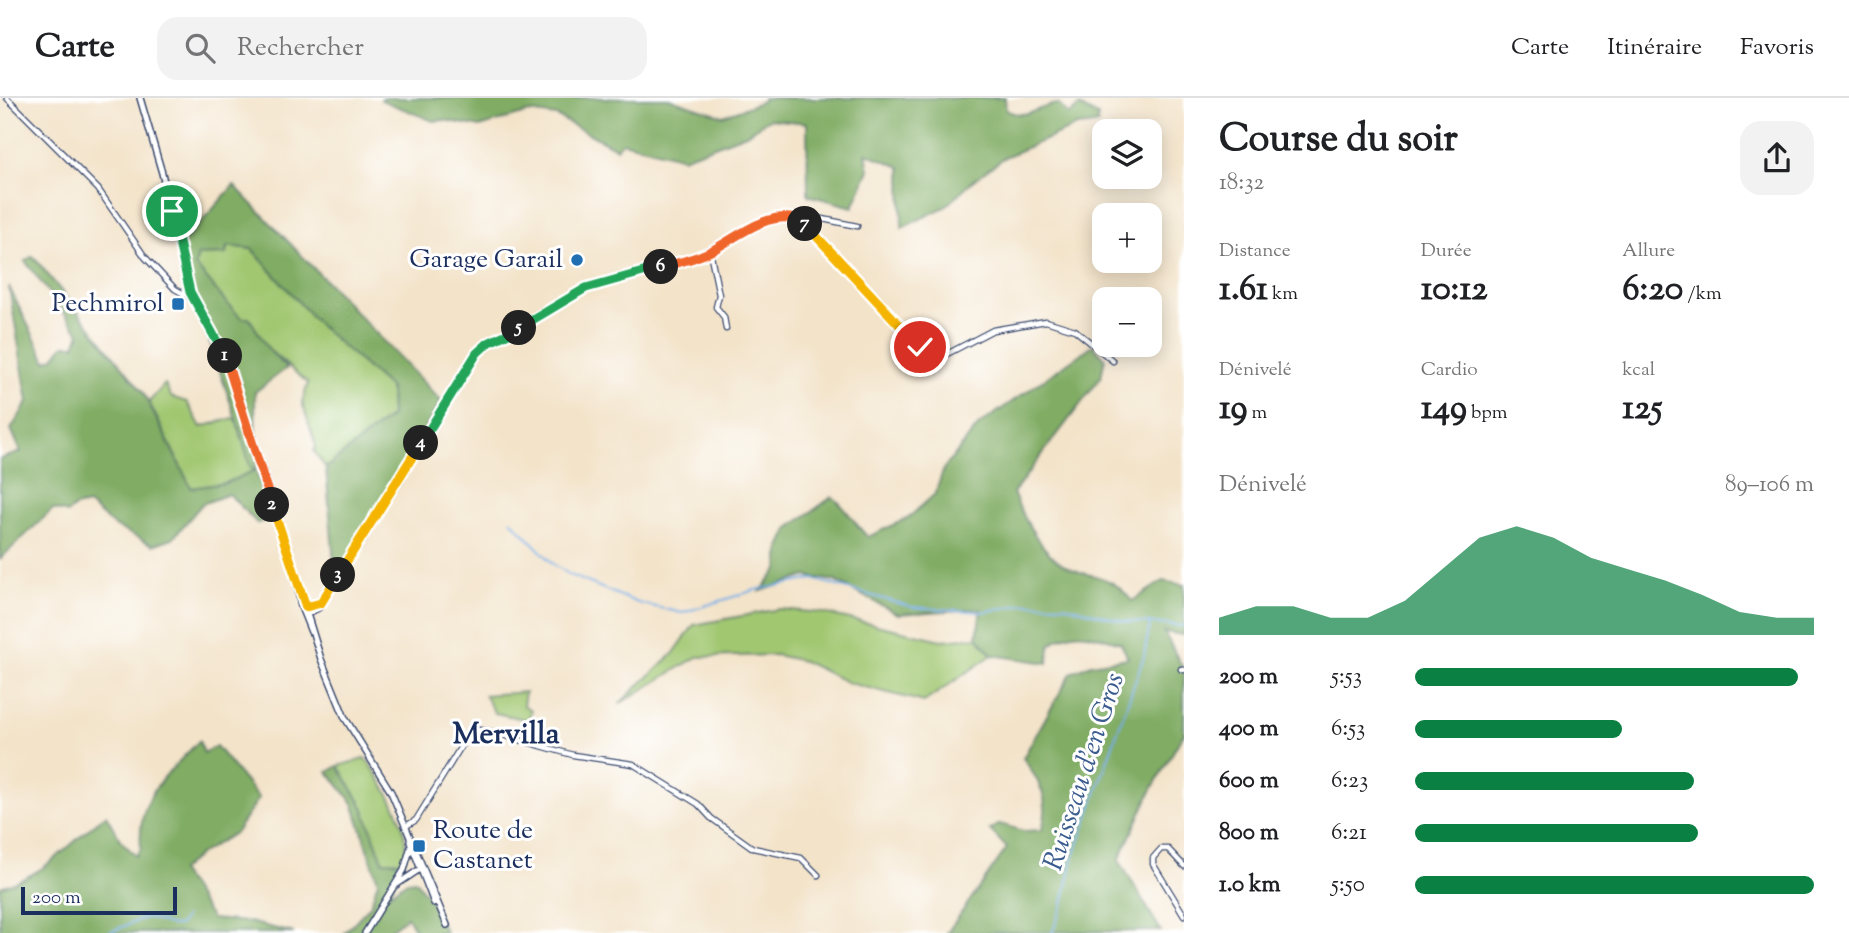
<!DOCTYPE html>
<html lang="fr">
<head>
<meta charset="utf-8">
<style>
  :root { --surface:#fff; --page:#f2f2f2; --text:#202124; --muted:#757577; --line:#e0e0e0; --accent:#0b8043 }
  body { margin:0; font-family:"Sorts Mill Goudy",serif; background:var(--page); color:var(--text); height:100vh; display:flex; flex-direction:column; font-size:26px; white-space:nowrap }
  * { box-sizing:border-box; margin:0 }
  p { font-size:23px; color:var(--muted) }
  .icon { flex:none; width:38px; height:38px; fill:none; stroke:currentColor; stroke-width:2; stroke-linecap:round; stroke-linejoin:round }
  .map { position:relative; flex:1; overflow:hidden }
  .side { display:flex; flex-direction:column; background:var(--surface); width:665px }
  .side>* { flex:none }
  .fabs { position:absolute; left:1092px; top:21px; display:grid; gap:14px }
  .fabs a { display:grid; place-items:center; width:70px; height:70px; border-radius:14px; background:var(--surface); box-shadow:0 4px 18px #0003; font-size:35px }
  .scale { position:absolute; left:21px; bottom:18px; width:156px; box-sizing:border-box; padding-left:7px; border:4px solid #1b2f5e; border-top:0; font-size:19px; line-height:24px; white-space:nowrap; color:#1b2f5e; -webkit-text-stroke:5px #fff; paint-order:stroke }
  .pin { position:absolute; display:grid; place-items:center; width:60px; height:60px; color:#fff; margin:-30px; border:4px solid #fff; border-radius:50%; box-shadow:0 2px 7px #0007 }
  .km { position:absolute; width:35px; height:35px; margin:-18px; border-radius:50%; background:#222; color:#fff; font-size:19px; line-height:35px; text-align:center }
  .round { display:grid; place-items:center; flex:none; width:74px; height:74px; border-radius:21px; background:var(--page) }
  .overview { display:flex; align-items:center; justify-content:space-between; height:119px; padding:0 35px }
  h1 { font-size:38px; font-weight:800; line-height:52px }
  .metrics { display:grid; grid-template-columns:repeat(3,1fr); gap:10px; height:119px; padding:7px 35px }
  .metrics div { display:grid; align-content:center }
  .metrics b { font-size:35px; font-weight:800 }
  .metrics small { font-size:19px; font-weight:400 }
  .metrics p { font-size:19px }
  .chart { height:196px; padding:14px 35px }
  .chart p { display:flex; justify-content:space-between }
  .chart svg { width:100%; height:126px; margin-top:7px; fill:var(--accent); opacity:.7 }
  ul { padding:0 35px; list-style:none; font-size:23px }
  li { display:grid; grid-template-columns:112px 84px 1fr; align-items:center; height:52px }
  li i { height:18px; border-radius:9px; background:var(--accent) }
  header { display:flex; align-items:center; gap:42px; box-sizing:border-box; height:98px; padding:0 35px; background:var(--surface); border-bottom:2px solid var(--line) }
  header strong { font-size:33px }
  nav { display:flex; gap:38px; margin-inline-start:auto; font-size:24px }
  .search { width:490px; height:63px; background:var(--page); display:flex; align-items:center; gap:18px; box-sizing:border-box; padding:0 24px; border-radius:21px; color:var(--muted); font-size:26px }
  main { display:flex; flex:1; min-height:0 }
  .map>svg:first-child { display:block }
  .green { fill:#a1c771; stroke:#5e7b68; stroke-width:2 }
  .forest { fill:#80ac63; stroke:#4e6e60; stroke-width:2 }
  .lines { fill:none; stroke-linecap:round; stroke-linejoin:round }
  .stream { stroke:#77afe7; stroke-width:2 }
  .street-casing { stroke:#3b4a6e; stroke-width:7 }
  .secondary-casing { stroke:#3b4a6e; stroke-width:8 }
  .street { stroke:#fff; stroke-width:4.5 }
  .secondary { stroke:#fff; stroke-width:5 }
  .split-1-casing { stroke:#fff; stroke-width:14 }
  .split-2-casing { stroke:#fff; stroke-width:14 }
  .split-3-casing { stroke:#fff; stroke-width:14 }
  .split-4-casing { stroke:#fff; stroke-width:14 }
  .split-5-casing { stroke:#fff; stroke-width:14 }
  .split-6-casing { stroke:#fff; stroke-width:14 }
  .split-7-casing { stroke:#fff; stroke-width:14 }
  .split-8-casing { stroke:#fff; stroke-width:14 }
  .split-1 { stroke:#22a559; stroke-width:9 }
  .split-2 { stroke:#f0652b; stroke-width:9 }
  .split-3 { stroke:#f5b400; stroke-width:9 }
  .split-4 { stroke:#f5b400; stroke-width:9 }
  .split-5 { stroke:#22a559; stroke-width:9 }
  .split-6 { stroke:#22a559; stroke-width:9 }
  .split-7 { stroke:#f0652b; stroke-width:9 }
  .split-8 { stroke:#f5b400; stroke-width:9 }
  .poi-dot { fill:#1f6fb2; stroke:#fff; stroke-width:2.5 }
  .labels { text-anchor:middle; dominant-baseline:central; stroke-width:6; stroke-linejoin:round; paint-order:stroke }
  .poi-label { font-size:26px; fill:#1b2f5e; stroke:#fff; text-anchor:end }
  .water-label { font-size:28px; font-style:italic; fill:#3b5c8e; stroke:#fff }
  .quarter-label { font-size:30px; font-weight:bold; fill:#1b2f5e; stroke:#fff }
</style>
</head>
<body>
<header>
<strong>Carte</strong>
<div class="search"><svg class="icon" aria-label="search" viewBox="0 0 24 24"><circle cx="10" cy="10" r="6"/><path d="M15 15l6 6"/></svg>Rechercher</div>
<nav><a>Carte</a><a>Itinéraire</a><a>Favoris</a></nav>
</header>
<main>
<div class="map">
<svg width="1184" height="835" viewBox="0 0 1184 835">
  <rect width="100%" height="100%" fill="#fff"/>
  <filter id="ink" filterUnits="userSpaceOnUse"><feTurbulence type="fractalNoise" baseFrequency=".0143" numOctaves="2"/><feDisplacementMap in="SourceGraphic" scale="14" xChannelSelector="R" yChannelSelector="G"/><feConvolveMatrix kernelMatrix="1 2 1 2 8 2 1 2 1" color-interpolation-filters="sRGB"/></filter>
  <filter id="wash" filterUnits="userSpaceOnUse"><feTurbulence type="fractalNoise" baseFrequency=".00686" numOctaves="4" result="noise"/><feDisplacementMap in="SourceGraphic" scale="28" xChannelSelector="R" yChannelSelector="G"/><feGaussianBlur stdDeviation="1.57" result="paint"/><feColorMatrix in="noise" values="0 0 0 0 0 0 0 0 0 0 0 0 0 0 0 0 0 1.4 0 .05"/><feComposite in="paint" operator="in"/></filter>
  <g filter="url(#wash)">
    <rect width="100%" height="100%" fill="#f3e3c9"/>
    <path class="green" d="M 227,148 L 252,151 L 320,228 L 390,290 L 391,318 L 326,370 L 314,353 L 316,348 L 302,304 L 308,285 L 269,252 L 249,220 L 242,220 C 224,206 212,184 194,168 L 197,157 L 226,156 Z
      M 165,286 L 171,299 L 187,304 L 201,329 L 237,319 L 250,368 L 256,372 L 226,385 L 191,390 L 149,304 Z
      M 779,511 L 823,515 L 942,542 L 977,539 L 992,557 L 924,604 L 849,585 L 803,563 L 776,557 L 697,559 L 619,606 L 673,556 L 694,527 Z
      M 525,594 L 523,607 L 531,612 L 529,622 L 495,615 L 484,597 Z
      M 366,660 C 385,689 413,728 404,764 L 383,763 L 363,709 L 338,668 Z"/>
    <path class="forest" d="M 382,0 L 668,0 L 723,18 L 763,3 L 763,0 L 1005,0 L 1006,12 C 1027,23 1037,8 1058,6 L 1069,17 L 1079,8 L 1098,18 L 1098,26 L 1077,28 L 1005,59 L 971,84 L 945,109 L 902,130 L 901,69 L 866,55 L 869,72 L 853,109 L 808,97 L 807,25 L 769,21 L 746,36 L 683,60 L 623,44 L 616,50 L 556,18 L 529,14 L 480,29 L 444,22 L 433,23 L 381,2 Z
      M 234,87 L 441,303 L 407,363 L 409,368 L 342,483 L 335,479 L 326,370 L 391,318 L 390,290 L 320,228 L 252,151 L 227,148 L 226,156 L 198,157 L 195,168 C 212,184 224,206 242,220 L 249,220 L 269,252 L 287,270 L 255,294 L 256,372 L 271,421 L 257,425 L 229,396 L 202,406 L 173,440 L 153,447 L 114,428 L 88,406 L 75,409 L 68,415 L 53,411 L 0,461 L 0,361 L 21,354 L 11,331 L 28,304 L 9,189 L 46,263 L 54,260 L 64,247 L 75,247 L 80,236 L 25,163 L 33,158 L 143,294 L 191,390 L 226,385 L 255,372 L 250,369 C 231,293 197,223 181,147 Z
      M 1093,247 L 1105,260 L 1101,279 L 1013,395 C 1023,419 1039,451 1062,466 C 1091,483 1107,471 1132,503 L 1163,483 L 1184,487 L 1184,537 L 1164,534 L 1184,572 L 1184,635 L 1152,691 L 1119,762 L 1161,833 L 947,835 L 1007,750 L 990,732 L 1000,726 L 1024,733 L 1042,732 C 1051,702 1040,684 1023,660 L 1071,575 L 1091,566 L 1128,560 L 1121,545 C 1094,538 1074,527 1050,547 L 1048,565 L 992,557 L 977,539 L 981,511 L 898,516 L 835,483 L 806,478 L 761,493 L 778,471 L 780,449 L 789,430 L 832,399 C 843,405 856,428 868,439 L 908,420 L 935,396 L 944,370 L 979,327 Z
      M 199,643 L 204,655 L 216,648 L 259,700 L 236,734 L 200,756 L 180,773 L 212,821 L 249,824 L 294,835 L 0,835 L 0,789 C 52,774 66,747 106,717 L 121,743 L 136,758 L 141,750 C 136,698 166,678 199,643 Z
      M 338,668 L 363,709 L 383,763 L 404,764 L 389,796 L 407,783 L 415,782 L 429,800 L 446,835 L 417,835 L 407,819 L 387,835 L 344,835 L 370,808 L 378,783 L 353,705 L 328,674 Z"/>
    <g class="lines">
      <path class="stream" d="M 511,422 L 553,466 L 570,477 L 638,505 L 682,515 L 755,492 L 813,481 L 912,509 L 982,514 L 1026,506 L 1064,507 L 1123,523 L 1184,528
        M 107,835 L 147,819 L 172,828 L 179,828 L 185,819
        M 1052,835 L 1062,810 L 1073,761 L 1144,558 L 1150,526"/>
    </g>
  </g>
  <g filter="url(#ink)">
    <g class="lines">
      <defs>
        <path id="street" d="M 7,0 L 98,91 L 145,159 L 175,191 L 193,201
          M 799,122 L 808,118 L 857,128
          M 710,153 L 719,197 L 716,209 L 724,219 L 726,231
          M 305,511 L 321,505
          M 307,516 L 319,510 L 461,279 L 484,248 L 586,190 L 684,164 L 769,122 L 794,121 L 804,125 L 914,243 L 931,255 L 947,256 L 993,232 L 1046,223 L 1075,232 L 1113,263
          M 1181,571 L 1184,572
          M 406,728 L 416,722 L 468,637 L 479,632 L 488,633 L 573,657 L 633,666 L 698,706 L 711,720 L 753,750 L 801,760 L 818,777
          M 1184,768 L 1168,751 L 1161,751 L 1153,760 L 1153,766 L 1184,817"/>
        <path id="secondary" d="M 140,0 L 162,75 L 190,194 L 232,274 L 321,561 L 345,620 L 391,694 L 447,827
          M 297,487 L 301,509 L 311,534
          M 410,743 L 434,805
          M 396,787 L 420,771
          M 365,835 L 404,772 L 411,748"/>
      </defs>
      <use href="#street" class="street-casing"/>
      <use href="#secondary" class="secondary-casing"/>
      <use href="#street" class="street"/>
      <use href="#secondary" class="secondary"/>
    </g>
  </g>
  <g class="lines" filter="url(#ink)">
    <defs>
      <path id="split-1" d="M 172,113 L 190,194 L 225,258"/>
      <path id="split-2" d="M 225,258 L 272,407"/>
      <path id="split-3" d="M 272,407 L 306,509 L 321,505 L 338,477"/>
      <path id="split-4" d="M 338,477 L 421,345"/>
      <path id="split-5" d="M 421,345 L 477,255 L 488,245 L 519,230"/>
      <path id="split-6" d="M 519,230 L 586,190 L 661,169"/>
      <path id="split-7" d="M 661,169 C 678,165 694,161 709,154 C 736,141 774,105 805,126"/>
      <path id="split-8" d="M 805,126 L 920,249"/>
    </defs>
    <use href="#split-1" class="split-1-casing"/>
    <use href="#split-2" class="split-2-casing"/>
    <use href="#split-3" class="split-3-casing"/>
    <use href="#split-4" class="split-4-casing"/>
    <use href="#split-5" class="split-5-casing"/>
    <use href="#split-6" class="split-6-casing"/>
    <use href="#split-7" class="split-7-casing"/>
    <use href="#split-8" class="split-8-casing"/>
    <use href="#split-1" class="split-1"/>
    <use href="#split-2" class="split-2"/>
    <use href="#split-3" class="split-3"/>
    <use href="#split-4" class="split-4"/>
    <use href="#split-5" class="split-5"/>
    <use href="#split-6" class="split-6"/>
    <use href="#split-7" class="split-7"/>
    <use href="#split-8" class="split-8"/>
  </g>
  <g class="poi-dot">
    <circle cx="577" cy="162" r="7"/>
    <rect x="171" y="199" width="14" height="14" rx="3.5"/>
    <rect x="412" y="741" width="14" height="14" rx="3.5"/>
  </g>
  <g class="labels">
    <g class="poi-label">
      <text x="563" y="162">Garage Garail</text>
      <text x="164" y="206">Pechmirol</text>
      <text x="433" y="733" text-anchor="start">Route de<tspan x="433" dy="30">Castanet</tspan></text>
    </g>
    <g class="water-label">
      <text transform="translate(1085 674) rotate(-72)">Ruisseau d'en Gros</text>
    </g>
    <g class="quarter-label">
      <text x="506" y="637">Mervilla</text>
    </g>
  </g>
</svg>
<div class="fabs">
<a><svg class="icon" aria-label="layers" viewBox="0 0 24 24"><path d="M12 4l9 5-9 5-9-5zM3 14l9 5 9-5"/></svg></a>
<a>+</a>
<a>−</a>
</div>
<div class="scale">200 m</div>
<div class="pin" style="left:172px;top:113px;background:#1e9e55"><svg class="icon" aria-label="arrive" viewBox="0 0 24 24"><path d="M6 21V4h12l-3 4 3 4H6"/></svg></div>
<div class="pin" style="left:920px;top:249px;background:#d93025"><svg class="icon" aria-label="check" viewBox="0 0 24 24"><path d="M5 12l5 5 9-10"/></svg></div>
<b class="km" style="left:225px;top:258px">1</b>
<b class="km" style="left:272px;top:407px">2</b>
<b class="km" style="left:338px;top:477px">3</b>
<b class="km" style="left:421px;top:345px">4</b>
<b class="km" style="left:519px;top:230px">5</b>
<b class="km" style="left:661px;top:169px">6</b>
<b class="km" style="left:805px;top:126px">7</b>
</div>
<section class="side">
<div class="overview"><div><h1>Course du soir</h1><p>18:32</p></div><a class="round"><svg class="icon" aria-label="share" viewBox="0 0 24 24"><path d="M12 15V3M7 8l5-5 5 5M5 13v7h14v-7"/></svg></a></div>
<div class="metrics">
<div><p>Distance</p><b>1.61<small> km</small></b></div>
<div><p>Durée</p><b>10:12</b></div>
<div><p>Allure</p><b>6:20<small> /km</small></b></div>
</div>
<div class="metrics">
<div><p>Dénivelé</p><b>19<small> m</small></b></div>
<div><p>Cardio</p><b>149<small> bpm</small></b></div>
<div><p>kcal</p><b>125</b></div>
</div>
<div class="chart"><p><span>Dénivelé</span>89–106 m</p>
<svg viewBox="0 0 160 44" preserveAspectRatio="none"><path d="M0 44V38L10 34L20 34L30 38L40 38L50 32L60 21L70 10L80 6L90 10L100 17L110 21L120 25L130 30L140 36L150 38L160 38V44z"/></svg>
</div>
<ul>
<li><b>200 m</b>5:53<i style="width:96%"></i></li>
<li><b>400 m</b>6:53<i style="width:52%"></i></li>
<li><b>600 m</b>6:23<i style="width:70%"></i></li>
<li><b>800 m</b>6:21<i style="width:71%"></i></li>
<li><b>1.0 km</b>5:50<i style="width:100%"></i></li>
</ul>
</section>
</main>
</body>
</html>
